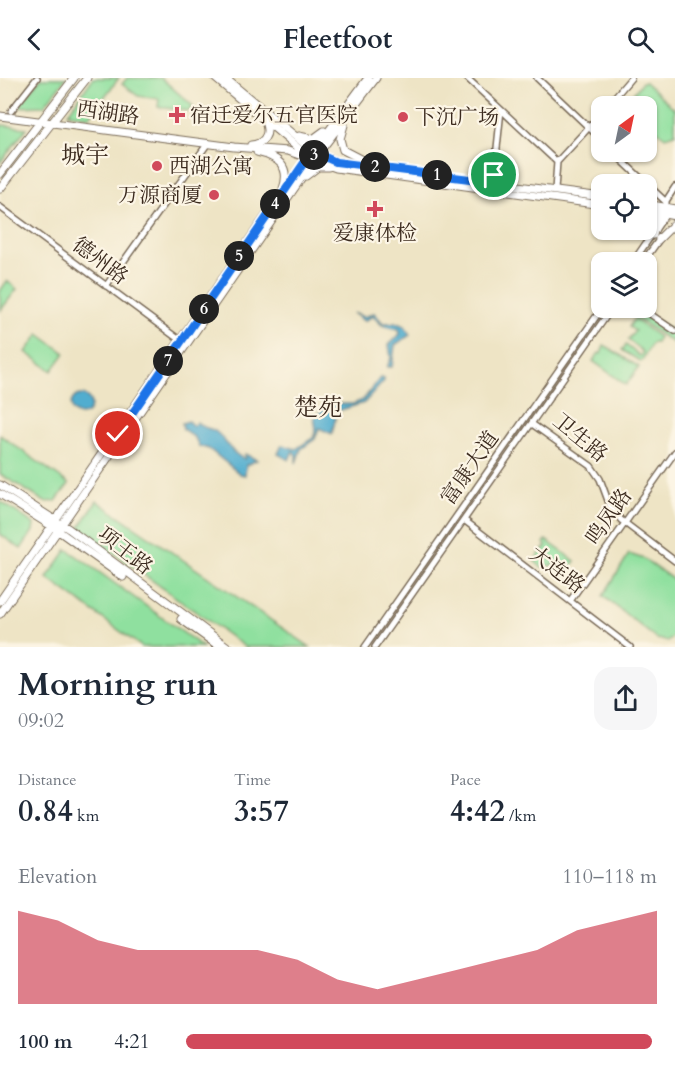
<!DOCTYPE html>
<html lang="en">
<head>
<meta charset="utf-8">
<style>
  :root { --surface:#fff; --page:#f6f6f7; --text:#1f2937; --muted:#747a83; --accent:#d1495b }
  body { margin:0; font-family:Cardo,"Noto Serif SC",serif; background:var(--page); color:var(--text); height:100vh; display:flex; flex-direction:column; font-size:22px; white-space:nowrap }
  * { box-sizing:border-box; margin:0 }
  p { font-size:20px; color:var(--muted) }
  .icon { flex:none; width:33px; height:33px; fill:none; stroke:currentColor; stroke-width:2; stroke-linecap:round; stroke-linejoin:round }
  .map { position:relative; height:569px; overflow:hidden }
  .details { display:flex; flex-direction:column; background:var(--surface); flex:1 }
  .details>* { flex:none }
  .needle { width:39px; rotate:33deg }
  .buttons { position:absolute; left:591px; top:18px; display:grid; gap:12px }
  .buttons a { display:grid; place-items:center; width:66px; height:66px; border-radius:12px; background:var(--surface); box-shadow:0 2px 4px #0004; font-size:30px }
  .pin { position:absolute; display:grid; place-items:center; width:51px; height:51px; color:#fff; margin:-26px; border:3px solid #fff; border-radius:50%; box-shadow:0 2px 6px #0007 }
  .km { position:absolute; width:30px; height:30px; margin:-15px; border-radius:50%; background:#222; color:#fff; font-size:16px; line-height:30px; text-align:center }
  .round { display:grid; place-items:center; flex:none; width:63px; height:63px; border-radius:18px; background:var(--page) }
  .headline { display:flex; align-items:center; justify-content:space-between; height:102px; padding:0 18px }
  h1 { font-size:33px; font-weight:800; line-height:45px }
  .metrics { display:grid; grid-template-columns:repeat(3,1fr); gap:9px; height:102px; padding:6px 18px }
  .metrics div { display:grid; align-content:center }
  .metrics b { font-size:30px; font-weight:800 }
  .metrics small { font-size:16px; font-weight:400 }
  .metrics p { font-size:16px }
  .chart { height:168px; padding:12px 18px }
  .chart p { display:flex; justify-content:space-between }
  .chart svg { width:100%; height:108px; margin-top:6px; fill:var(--accent); opacity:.7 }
  ul { padding:0 18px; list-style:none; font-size:20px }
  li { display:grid; grid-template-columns:96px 72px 1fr; align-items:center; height:45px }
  li i { height:15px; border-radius:8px; background:var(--accent) }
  header { display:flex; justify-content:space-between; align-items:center; height:78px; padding:0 18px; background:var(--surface); font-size:27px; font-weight:800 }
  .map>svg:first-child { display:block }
  .green { fill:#8fe09f; stroke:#65855e; stroke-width:1.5 }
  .water { fill:#51adcf; stroke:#466c76; stroke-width:1.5 }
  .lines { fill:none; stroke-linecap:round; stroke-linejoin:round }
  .minor-casing { stroke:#7a6b58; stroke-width:8 }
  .major-casing { stroke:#7a6b58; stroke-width:9 }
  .minor { stroke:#fff; stroke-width:5 }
  .major { stroke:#fff; stroke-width:7 }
  .route-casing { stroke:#fff; stroke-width:12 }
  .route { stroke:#1a73e8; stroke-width:8 }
  .poi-dot { fill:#d1495b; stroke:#fcf5e5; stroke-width:2 }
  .labels { text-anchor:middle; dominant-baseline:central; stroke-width:4.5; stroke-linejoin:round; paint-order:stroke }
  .street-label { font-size:21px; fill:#3b2a1e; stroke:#fcf5e5 }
  .poi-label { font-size:21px; fill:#3b2a1e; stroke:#fcf5e5; text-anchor:start }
  .quarter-label { font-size:24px; fill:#3b2a1e; stroke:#fcf5e5 }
</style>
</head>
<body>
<header><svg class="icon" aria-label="back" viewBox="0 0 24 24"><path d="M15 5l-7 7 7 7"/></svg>Fleetfoot<svg class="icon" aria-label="search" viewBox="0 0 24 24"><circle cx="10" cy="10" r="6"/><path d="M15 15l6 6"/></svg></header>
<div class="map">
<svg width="675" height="569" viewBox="0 0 675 569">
  <rect width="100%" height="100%" fill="#fcf5e5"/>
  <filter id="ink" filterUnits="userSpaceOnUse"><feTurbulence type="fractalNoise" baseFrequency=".0167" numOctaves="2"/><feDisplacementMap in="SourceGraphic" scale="12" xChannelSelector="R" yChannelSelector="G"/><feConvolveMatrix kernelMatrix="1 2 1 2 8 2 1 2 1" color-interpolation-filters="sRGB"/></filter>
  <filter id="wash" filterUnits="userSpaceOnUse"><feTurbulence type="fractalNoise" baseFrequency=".008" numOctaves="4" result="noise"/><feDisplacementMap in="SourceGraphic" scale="24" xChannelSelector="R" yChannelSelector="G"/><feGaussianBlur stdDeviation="1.35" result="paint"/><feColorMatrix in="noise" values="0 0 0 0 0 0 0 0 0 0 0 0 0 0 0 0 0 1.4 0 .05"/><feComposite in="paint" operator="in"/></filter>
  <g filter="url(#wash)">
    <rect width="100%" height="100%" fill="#eee4c5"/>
    <path class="green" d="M 41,0 L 66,0 L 44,28 L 18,29 Z
      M 93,0 L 119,0 L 89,39 L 68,35 Z
      M 127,0 L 161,0 L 193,28 L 189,33 L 158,29 L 159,21 L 138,18 L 122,6 Z
      M 642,4 L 645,4 L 675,31 L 675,56 L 665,59 L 647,44 L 646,28 L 629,28 L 626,25 Z
      M 2,47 L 27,50 L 0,85 L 0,50 Z
      M 7,203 L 17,211 L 0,233 L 0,213 Z
      M 637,231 L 675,254 L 675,266 L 633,238 Z
      M 634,241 L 659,259 L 656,265 L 652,265 L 641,284 L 622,272 L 626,267 L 640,278 L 643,274 L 628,262 L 635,253 L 629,249 Z
      M 39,256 L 65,275 L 52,293 L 26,274 Z
      M 604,267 L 639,289 L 626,307 L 593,283 L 599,275 L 601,276 Z
      M 0,357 L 69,406 L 56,423 L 45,424 L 0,396 Z
      M 0,423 L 34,446 L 33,453 L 21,471 L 0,456 Z
      M 97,423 L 310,569 L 245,569 L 79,450 Z
      M 546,462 L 575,483 L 569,492 L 567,490 L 564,494 L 554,487 L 541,489 L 534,483 L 546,468 L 544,465 Z
      M 67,471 L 203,569 L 142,569 L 47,500 Z
      M 629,476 L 644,481 L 675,503 L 675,557 L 668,563 L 657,561 L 603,518 Z"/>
    <path class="water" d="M 353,235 L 364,239 L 374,235 L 383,245 L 397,245 L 405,248 L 410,257 L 395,267 L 392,289 L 387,289 L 391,280 L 389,267 L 400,256 L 399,251 L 382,247 L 373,238 L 364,243 Z
      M 380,300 L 384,300 L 384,303 L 364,325 L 337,333 L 332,356 L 319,350 L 315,361 L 301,371 L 296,385 L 296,377 L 293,373 L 289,382 L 278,376 L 282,367 L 296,371 L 314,359 L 316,351 L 314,339 L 331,326 L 353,326 L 363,322 Z
      M71 327a10 10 0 1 1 20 0a10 10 0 1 1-20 0Z
      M 188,343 L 193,348 L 197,344 C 203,351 208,349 215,353 C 227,362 230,376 245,381 L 245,376 L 257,382 L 246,387 L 245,397 L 240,396 L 209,371 L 199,368 L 195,360 L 183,351 L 182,345 Z"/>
  </g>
  <g filter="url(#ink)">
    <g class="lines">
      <defs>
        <path id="minor" d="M 467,0 L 557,84
          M 537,0 L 602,62
          M 607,28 L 631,0
          M 11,33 L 37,0
          M 613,74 L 666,124
          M 493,108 L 501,32
          M 555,112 L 557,84 L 602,35
          M 0,129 L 181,263
          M 633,184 L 666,136 L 666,123 L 675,109
          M 643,184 L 661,159
          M 106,208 L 208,65
          M 634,230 L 650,236 L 675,253
          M 532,346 L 591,388 L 600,401 L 610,428 L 621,442 L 675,483
          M 464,442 L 630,569
          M 570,523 L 675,374
          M 365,569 L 602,230
          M 375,569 L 612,230"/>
        <path id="major" d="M 215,0 L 305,76
          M 225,0 L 313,73 L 336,84 L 602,119
          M 0,38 L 234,69 L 288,73 L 336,90 L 602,127
          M 344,47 L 340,61 L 343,72 L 368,85
          M 299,58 L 313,61 L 324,53
          M 251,67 C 263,66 271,57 265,44
          M 257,74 C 278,79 291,88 283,111
          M 0,96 L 74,0
          M 306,98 L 318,89 L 328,89
          M 0,111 L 87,0
          M 646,126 L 675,131
          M 646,134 L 658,139 L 653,157
          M 654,134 L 675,138
          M 659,161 L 675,145
          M 0,407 L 69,451 L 228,569
          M 0,416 L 53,449 L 123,499
          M 0,523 L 270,132 L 368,0
          M 0,536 L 318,76 L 376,0
          M 181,541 L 220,569"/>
      </defs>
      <use href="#minor" class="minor-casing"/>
      <use href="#major" class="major-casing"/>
      <use href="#minor" class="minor"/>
      <use href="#major" class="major"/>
    </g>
  </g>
  <g class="lines" filter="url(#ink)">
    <defs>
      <path id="route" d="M 118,356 L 308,79 L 318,76 L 336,84 L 493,104 L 494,97"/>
    </defs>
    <use href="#route" class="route-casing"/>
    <use href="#route" class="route"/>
  </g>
  <g class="poi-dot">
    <path d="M174 28h6v6h6v6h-6v6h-6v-6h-6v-6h6z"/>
    <circle cx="403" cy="39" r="6"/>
    <circle cx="157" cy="88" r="6"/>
    <circle cx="214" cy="117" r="6"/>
    <path d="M372 122h6v6h6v6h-6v6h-6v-6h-6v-6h6z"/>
  </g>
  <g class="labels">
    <g class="street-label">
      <text transform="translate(108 35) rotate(8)">西湖路</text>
      <text transform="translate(100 183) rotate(37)">德州路</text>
      <text transform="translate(580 360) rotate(39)">卫生路</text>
      <text transform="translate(470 390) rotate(-55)">富康大道</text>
      <text transform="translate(609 439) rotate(-55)">鸣凤路</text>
      <text transform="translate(125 473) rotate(38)">项王路</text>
      <text transform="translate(557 492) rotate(37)">大连路</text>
    </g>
    <g class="poi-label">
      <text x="190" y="37">宿迁爱尔五官医院</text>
      <text x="415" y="39">下沉广场</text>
      <text x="169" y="88">西湖公寓</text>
      <text x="202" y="117" text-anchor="end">万源商厦</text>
      <text x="375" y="155" text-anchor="middle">爱康体检</text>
    </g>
    <g class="quarter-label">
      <text x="85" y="77">城宇</text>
      <text x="318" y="329">楚苑</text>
    </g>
  </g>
</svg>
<div class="buttons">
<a><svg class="needle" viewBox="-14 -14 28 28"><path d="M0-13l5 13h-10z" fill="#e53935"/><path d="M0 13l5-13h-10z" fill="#747a83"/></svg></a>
<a><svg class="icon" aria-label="locate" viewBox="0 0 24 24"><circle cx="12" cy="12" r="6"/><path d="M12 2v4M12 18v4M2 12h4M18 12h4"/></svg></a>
<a><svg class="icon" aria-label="layers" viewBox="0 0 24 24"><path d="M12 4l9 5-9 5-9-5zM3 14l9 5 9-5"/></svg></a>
</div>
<div class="pin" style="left:494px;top:97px;background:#1e9e55"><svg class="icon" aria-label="arrive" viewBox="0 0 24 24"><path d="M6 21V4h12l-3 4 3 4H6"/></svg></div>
<div class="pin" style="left:118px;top:356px;background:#d93025"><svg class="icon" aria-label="check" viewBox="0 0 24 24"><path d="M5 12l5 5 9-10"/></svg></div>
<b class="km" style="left:437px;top:97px">1</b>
<b class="km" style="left:375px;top:89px">2</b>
<b class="km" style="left:314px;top:77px">3</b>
<b class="km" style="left:275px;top:126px">4</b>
<b class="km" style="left:239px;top:178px">5</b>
<b class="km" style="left:204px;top:231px">6</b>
<b class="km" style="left:168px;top:283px">7</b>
</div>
<section class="details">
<div class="headline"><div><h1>Morning run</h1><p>09:02</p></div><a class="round"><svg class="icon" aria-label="share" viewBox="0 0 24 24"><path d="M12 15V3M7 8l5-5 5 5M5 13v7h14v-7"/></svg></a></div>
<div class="metrics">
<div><p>Distance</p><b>0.84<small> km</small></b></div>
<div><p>Time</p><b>3:57</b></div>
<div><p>Pace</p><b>4:42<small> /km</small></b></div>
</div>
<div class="chart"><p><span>Elevation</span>110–118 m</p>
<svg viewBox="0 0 160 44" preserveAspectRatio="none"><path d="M0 44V6L10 10L20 18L30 22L40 22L50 22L60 22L70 26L80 34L90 38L100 34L110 30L120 26L130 22L140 14L150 10L160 6V44z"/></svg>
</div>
<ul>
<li><b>100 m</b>4:21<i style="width:99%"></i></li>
</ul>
</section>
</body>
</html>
